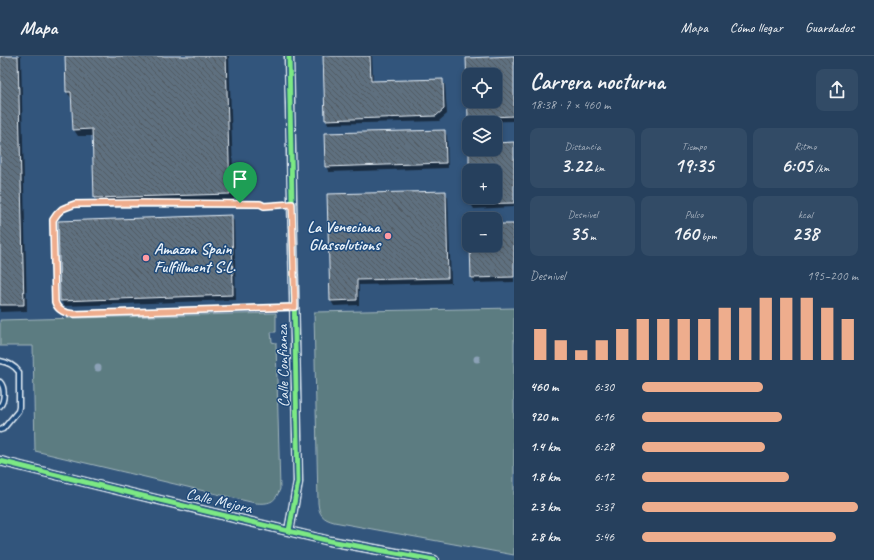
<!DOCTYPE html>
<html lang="es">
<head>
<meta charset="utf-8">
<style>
  :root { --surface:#26405d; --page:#324b66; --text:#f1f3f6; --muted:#a4afbc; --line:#425972; --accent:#eead8d }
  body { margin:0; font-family:Caveat,sans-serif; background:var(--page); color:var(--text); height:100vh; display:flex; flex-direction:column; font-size:15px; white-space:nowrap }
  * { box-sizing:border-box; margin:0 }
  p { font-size:13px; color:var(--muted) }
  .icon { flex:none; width:22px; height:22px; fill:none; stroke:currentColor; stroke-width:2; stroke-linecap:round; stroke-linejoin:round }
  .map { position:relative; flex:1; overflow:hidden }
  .drawer { display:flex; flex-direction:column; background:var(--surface); width:360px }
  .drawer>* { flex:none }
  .fabs { position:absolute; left:462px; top:12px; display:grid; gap:8px }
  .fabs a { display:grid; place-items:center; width:40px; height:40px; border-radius:8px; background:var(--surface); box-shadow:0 2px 6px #0003,0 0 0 1px var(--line); font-size:20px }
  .pin { position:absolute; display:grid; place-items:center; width:34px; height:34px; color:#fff; margin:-41px -17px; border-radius:50% 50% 50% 0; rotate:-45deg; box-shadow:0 0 4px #0007 }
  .pin .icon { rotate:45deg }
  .round { display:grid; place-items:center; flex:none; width:42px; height:42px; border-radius:8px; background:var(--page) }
  .head { display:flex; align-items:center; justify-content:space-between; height:68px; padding:0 16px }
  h1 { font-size:22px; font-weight:700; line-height:30px }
  .stats { display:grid; grid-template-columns:repeat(3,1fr); gap:6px; height:68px; padding:4px 16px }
  .stats div { display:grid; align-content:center; border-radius:8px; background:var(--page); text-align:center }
  .stats b { font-size:20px; font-weight:700 }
  .stats small { font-size:11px; font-weight:400 }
  .stats p { font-size:11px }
  .chart { height:112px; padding:8px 16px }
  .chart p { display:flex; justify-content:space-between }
  .chart svg { width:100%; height:72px; margin-top:4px; stroke:var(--accent); stroke-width:6 }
  ul { padding:0 16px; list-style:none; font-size:13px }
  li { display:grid; grid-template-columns:64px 48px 1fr; align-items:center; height:30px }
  li i { height:10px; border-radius:5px; background:var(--accent) }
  header { display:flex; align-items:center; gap:24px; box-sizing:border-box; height:56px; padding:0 20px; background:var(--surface); border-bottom:1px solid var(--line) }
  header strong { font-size:19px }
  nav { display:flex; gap:22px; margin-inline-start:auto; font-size:14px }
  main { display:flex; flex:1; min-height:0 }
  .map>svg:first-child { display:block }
  .grass { fill:#5c7c81; stroke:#a2b6bc }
  .shadow { fill:#0007; fill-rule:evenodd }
  .building { fill:url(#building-back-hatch); stroke:#e8f1f8; fill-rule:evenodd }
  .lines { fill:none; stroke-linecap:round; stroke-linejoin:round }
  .lane-casing { stroke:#e8f1f8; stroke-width:7 }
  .street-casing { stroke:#e8f1f8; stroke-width:11 }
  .lane { stroke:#1f4a7a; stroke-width:4 }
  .street { stroke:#1f4a7a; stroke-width:8 }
  .cycleway-casing { stroke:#1f4a7a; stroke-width:8 }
  .cycleway { stroke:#7ce984; stroke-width:5 }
  .tree { fill:#8ba1b6 }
  .route-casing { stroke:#fff; stroke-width:8 }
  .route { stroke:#eead8d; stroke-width:5 }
  .poi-dot { fill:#ff9aa2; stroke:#1f4a7a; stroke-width:1.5 }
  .labels { text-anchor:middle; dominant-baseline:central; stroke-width:3; stroke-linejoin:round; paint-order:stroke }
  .poi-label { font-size:16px; font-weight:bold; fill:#e8f1f8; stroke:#1f4a7a; text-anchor:end }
  .street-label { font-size:16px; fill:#e8f1f8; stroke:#1f4a7a }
</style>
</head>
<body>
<header>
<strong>Mapa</strong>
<nav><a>Mapa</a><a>Cómo llegar</a><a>Guardados</a></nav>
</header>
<main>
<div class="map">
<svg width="514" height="504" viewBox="0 0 514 504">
  <defs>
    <pattern id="building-back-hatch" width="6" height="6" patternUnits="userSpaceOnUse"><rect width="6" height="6" fill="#5f6f7f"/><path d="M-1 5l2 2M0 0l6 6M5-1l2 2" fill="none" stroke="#515a62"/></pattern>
  </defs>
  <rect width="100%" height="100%" fill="#32557c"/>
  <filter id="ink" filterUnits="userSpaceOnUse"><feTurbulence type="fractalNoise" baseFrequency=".025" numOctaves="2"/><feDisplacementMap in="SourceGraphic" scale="8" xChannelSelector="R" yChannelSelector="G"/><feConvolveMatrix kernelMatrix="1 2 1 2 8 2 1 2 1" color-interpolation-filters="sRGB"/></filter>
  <g filter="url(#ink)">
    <path class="grass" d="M 514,252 L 514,499 L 334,466 C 323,463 319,459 318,447 L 314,256 Z
      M 276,257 L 276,276 L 271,276 L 272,286 L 276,287 L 280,433 C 275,447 269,448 255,447 L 35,395 L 33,290 L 0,290 L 0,264 Z"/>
    <path class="shadow" d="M 0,0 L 21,0 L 27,255 L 0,256 Z
      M 77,0 L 229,0 L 234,144 L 99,149 L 95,142 L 93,80 L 78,80 L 74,74 L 73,42 L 71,42 L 67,36 Z
      M 324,0 L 372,0 L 373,26 L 442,24 L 445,29 L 447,58 L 439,65 L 328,68 L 326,63 Z
      M 514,1 L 514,65 L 471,66 L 469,61 L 467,3 ZM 469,19 L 495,19 L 495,45 L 469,45 Z
      M 445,75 L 447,80 L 448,112 L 329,116 L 326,111 Z
      M 514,87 L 514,151 L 474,153 L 471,148 L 471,141 L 495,141 L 495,115 L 470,115 L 470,93 L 495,93 L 495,88 Z
      M 445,136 L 448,141 L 451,227 L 359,229 L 359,249 L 334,250 L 331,245 Z
      M 231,160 L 234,165 L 236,244 L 64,250 L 61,245 Z
      M 495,169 L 514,169 L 514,226 L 475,227 L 472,222 L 471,189 L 495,189 Z"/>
    <path class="building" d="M 0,0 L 18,0 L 24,249 L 0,249 Z
      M 65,0 L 226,0 L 230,138 L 94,142 L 92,73 L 73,74 L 71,36 L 66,36 Z
      M 323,0 L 370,0 L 371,25 L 443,23 L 444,53 L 436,60 L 325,64 Z
      M 514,0 L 514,60 L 468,62 L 466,2 ZM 469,19 L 495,19 L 495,45 L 469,45 Z
      M 445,74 L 446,107 L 325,111 L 324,77 Z
      M 514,86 L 514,147 L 470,148 L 470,141 L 495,141 L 495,115 L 469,115 L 469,88 L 469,93 L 495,93 L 495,87 Z
      M 446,135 L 448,222 L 357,224 L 357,244 L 330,245 L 327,138 Z
      M 232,159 L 233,239 L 60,245 L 58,165 Z
      M 495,168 L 514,168 L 514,221 L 471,222 L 470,189 L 495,189 Z"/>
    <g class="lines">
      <defs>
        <path id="lane" d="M 292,148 L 264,150 L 261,148 L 75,148 C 64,151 59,154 53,164 L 55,246 C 58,255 65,257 74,258 L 294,251
          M 0,305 C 7,306 15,310 19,316 L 19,351 L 18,355 L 3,373 L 0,374
          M 0,326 C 5,331 5,345 0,350"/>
        <path id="street" d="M 289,0 L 298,426 L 289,475
          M 0,405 L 97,429 L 330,485 L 434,504"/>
      </defs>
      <use href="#lane" class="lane-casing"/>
      <use href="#street" class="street-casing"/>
      <use href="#lane" class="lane"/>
      <use href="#street" class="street"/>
      <defs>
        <path id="cycleway" d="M 289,0 L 298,426 L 289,475
          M 0,405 L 97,429 L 330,485 L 434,504"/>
      </defs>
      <use href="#cycleway" class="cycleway-casing"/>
      <use href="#cycleway" class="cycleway"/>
    </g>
    <g class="tree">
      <circle cx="477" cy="303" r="3.5"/>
      <circle cx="98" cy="312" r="3.5"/>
    </g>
  </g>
  <g class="lines" filter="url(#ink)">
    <defs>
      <path id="route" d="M 137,147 L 260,148 L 264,150 L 292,148 L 295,251 L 74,258 C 65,257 58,255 55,246 L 53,164 L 57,158 L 62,153 L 75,148 Z"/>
    </defs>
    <use href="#route" class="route-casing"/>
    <use href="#route" class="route"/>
  </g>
  <g class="poi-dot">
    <circle cx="388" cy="180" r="4"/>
    <circle cx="146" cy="202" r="4"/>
  </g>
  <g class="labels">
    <g class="poi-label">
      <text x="380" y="171">La Veneciana<tspan x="380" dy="18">Glassolutions</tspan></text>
      <text x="154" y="193" text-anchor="start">Amazon Spain<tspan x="154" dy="18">Fulfillment S.L.</tspan></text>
    </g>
    <g class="street-label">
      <text transform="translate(283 310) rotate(-91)">Calle Confianza</text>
      <text transform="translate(219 445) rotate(13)">Calle Mejora</text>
    </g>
  </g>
</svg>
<div class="fabs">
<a><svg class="icon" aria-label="locate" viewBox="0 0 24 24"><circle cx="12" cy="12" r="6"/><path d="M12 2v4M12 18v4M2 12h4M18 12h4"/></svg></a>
<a><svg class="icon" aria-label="layers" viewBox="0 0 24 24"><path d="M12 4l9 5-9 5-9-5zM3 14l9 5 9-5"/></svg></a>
<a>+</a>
<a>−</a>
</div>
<div class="pin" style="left:240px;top:147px;background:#1e9e55"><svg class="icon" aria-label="arrive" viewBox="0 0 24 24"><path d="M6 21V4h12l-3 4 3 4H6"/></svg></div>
</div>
<section class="drawer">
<div class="head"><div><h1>Carrera nocturna</h1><p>18:38 · 7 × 460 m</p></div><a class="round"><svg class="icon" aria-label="share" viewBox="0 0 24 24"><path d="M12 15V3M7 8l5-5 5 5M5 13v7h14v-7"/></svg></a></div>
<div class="stats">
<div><p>Distancia</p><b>3.22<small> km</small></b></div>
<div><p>Tiempo</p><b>19:35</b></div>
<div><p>Ritmo</p><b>6:05<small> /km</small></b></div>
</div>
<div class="stats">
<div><p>Desnivel</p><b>35<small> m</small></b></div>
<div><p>Pulso</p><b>160<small> bpm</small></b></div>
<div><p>kcal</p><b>238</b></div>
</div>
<div class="chart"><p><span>Desnivel</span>195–200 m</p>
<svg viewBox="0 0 160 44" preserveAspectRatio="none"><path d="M5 44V25M15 44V32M25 44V38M35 44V32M45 44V25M55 44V19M65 44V19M75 44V19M85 44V19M95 44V12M105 44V12M115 44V6M125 44V6M135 44V6M145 44V12M155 44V19"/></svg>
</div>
<ul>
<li><b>460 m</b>6:30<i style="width:56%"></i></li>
<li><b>920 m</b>6:16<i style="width:65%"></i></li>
<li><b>1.4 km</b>6:28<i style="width:57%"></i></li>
<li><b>1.8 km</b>6:12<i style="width:68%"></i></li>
<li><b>2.3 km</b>5:37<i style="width:100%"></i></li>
<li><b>2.8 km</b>5:46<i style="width:90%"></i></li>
</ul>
</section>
</main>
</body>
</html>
